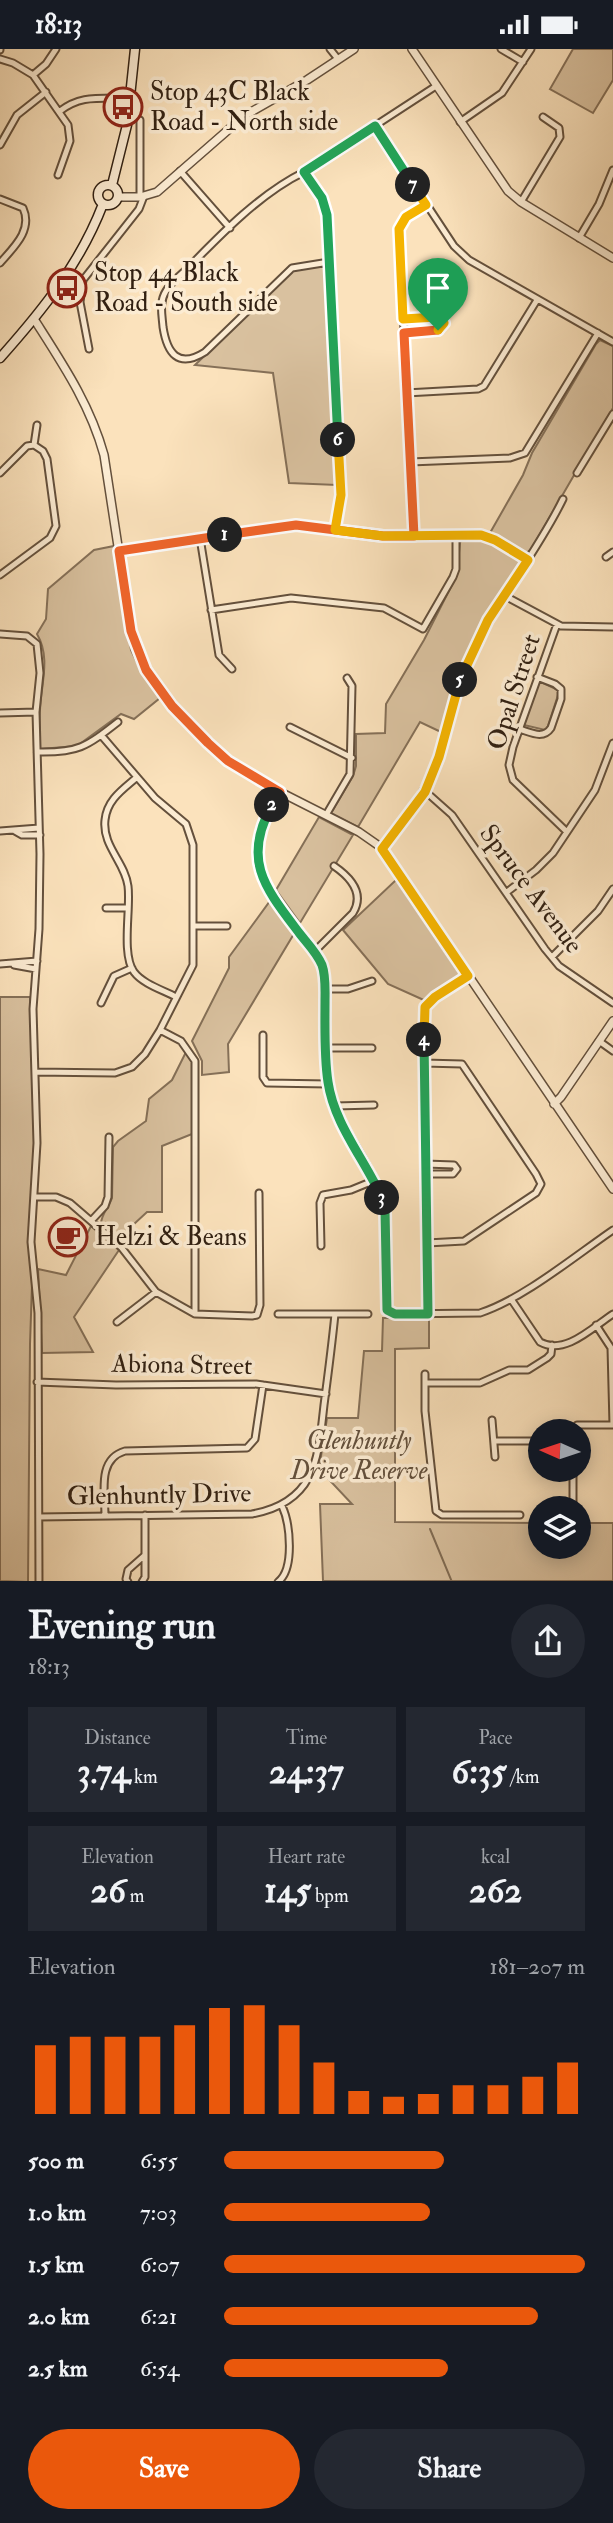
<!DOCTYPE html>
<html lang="en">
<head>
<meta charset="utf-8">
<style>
  :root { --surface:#171b24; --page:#242831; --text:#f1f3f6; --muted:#9ea1a6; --accent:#ea580c }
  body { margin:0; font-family:"IM FELL Double Pica",serif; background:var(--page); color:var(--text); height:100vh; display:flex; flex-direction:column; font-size:26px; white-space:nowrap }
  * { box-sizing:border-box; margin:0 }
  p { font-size:23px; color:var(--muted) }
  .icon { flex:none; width:38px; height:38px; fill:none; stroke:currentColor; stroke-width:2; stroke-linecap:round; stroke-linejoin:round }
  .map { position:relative; height:1532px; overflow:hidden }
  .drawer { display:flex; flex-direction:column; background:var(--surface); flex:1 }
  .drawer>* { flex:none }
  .needle { width:46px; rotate:273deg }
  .buttons { position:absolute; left:528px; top:1370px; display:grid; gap:14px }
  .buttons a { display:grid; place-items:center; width:63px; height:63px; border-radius:50%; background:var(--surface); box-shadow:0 4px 18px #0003; font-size:35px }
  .pin { position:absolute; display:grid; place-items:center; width:60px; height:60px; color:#fff; margin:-72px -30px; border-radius:50% 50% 50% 0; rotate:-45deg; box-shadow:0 0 7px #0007 }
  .pin .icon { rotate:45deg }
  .km { position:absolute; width:35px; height:35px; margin:-18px; border-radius:50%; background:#222; color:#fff; font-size:19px; line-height:35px; text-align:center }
  .round { display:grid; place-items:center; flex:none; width:74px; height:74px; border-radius:37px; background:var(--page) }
  .head { display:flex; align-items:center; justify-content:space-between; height:119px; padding:0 28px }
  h1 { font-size:38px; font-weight:700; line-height:52px }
  .figures { display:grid; grid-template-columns:repeat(3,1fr); gap:10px; height:119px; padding:7px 28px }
  .figures div { display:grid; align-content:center; border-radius:0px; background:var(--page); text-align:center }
  .figures b { font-size:35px; font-weight:700 }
  .figures small { font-size:19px; font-weight:400 }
  .figures p { font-size:19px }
  .chart { height:196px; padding:14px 28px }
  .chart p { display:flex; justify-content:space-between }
  .chart svg { width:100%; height:126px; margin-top:7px; stroke:var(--accent); stroke-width:6 }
  .cta { display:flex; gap:14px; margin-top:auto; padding:14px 28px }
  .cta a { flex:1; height:80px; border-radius:42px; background:var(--accent); color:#fff; font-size:28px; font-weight:700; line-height:80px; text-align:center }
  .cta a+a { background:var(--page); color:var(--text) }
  ul { padding:0 28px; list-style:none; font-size:23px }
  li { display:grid; grid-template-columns:112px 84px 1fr; align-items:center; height:52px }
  li i { height:18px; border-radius:9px; background:var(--accent) }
  .status { display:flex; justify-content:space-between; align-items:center; height:49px; padding:0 35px; background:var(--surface); direction:ltr }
  .status svg { height:19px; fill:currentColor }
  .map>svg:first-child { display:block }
  .green { fill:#d9c19f; stroke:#857058; stroke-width:2 }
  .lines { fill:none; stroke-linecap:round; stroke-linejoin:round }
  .stream { stroke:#816d55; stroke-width:2 }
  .minor-casing { stroke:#64503c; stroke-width:9 }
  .tertiary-casing { stroke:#64503c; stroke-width:10 }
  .secondary-casing { stroke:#312012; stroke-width:11 }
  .minor { stroke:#fcecd3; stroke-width:5 }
  .tertiary { stroke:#fcecd3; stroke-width:7 }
  .secondary { stroke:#fcecd3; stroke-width:8 }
  .split-1-casing { stroke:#fff; stroke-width:14 }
  .split-2-casing { stroke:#fff; stroke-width:14 }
  .split-3-casing { stroke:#fff; stroke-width:14 }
  .split-4-casing { stroke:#fff; stroke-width:14 }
  .split-5-casing { stroke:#fff; stroke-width:14 }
  .split-6-casing { stroke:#fff; stroke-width:14 }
  .split-7-casing { stroke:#fff; stroke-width:14 }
  .split-8-casing { stroke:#fff; stroke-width:14 }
  .split-1 { stroke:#f0652b; stroke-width:9 }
  .split-2 { stroke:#f0652b; stroke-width:9 }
  .split-3 { stroke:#22a559; stroke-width:9 }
  .split-4 { stroke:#22a559; stroke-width:9 }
  .split-5 { stroke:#f5b400; stroke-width:9 }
  .split-6 { stroke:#f5b400; stroke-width:9 }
  .split-7 { stroke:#22a559; stroke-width:9 }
  .split-8 { stroke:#f5b400; stroke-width:9 }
  .labels { text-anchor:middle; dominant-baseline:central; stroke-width:7; stroke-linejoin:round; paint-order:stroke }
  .poi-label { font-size:26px; fill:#312012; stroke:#fcecd3; text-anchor:start }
  .street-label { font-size:26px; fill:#312012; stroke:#fcecd3 }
  .park-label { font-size:26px; font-style:italic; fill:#63503c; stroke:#fcecd3 }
</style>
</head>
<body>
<div class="status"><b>18:13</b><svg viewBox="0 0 49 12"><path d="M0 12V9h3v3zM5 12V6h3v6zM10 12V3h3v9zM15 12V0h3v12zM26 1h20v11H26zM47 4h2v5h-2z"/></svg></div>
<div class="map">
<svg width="613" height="1533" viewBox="0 0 613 1533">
  <rect width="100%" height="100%" fill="#fbe2bc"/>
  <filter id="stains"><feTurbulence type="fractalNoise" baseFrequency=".00286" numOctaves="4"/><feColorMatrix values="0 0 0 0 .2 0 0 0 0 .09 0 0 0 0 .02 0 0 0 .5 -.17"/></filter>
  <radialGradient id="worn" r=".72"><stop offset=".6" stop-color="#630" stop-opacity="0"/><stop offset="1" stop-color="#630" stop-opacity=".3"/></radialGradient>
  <path class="green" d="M 573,0 L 613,0 L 613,31 L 593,64 L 550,40 Z
    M 323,216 L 326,219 L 337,436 L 289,434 L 273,324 L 195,316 L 292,222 Z
    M 600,291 L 613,297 L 613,359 L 530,502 L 525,504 L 490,484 L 523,426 L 532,404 L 596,295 Z
    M 465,490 L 494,493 L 520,508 L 522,514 L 485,569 L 461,620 L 441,683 L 420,673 L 358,778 L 331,764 L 353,727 L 356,717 L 356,685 L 385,684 L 386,655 L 424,591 L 457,526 L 460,493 Z
    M 114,497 L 131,601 L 143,626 L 160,649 L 134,670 L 121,665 L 77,697 L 40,700 C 40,687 39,674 40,661 C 41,634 51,609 37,585 L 46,570 L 48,540 L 94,501 Z
    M 539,632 L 558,641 L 558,646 L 548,677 L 545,681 L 524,676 Z
    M 319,768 L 353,786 L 300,874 L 276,841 Z
    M 396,831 L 461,927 L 426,952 L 388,935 L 343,881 Z
    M 270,852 L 295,883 L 228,995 L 229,1023 L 202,1026 L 202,1012 L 192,992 L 229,919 L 229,908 Z
    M 0,948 L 30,948 L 37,1090 L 30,1295 L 28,1533 L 0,1532 Z
    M 186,1003 L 193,1014 L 194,1023 L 192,1085 L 162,1097 L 162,1163 L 147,1163 L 119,1189 L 101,1174 C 102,1164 109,1158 112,1149 L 113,1098 L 118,1092 L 146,1072 L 149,1050 L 172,1031 Z
    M 91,1177 L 119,1201 L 74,1268 L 93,1303 L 42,1304 L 38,1220 L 66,1226 Z
    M 383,1269 L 429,1269 L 429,1299 L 395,1300 L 395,1473 L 541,1474 L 541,1498 L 579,1498 L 579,1474 L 613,1474 L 613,1532 L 323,1532 L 320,1455 L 352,1455 L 319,1420 L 327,1369 L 358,1369 L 364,1302 L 382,1302 Z"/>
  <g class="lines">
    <path class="stream" d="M 430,1480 L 452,1533"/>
    <defs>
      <path id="minor" d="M 330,0 L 338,10
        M 501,0 L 523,13
        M 0,1 L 0,0
        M 0,10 L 13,14 L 33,26 L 68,76 L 70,92 L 58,126
        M 33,26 L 46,15 L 56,0
        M 60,62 C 77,49 91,49 113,49
        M 140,71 L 140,148
        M 460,73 L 502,44 L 531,0
        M 375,77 L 454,197 L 469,211 L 613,293
        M 0,96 L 17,66 L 46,43
        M 180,122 L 230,179
        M 304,123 L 322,149 L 327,166 L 341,446 L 335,481
        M 0,150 L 23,159 C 33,181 14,198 0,214
        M 521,153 L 560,88 L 559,79 L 543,68
        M 579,189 L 599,155 L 613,121
        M 329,213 L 292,219 L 205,303 C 178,320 167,304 163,278 C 162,265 159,253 166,242 C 171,233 181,226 188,219 C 222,184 261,144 304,123 L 436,37
        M 403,270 L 437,268 L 442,270 L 444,274 L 442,279 L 438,281 L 404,284
        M 89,300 L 80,253 L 83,231 L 139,160 L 144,147
        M 406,344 L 478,340 L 484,337 L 537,251
        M 34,396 L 37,376
        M 410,413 L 510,409 L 525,404 L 598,284
        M 0,424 L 27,397 L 34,396
        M 577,424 L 613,365
        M 414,487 L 399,180 L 406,168 L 426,156
        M 200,489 L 219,606 L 232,620
        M 119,502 L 296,476 L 383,487 L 481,486 L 496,491 L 528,511
        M 606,508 L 613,503
        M 0,526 L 50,489 L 56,477 L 47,410 L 43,402 L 34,396
        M 503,546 L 561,577 L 613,578
        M 211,561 L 291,549 L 384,559 L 423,580 L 453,528 L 456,520 L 456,487
        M 557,575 L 513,698 L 509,716 L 513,731 L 567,783
        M 0,585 L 27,587 L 37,595 L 40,624 L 36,663 L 40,805 L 39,880 L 33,960 L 37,1094 L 31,1193 L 38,1264 L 39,1533
        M 0,664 L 36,663
        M 290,678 L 352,709
        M 519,680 C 530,683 543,691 551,679 L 561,650 L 561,640 L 555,635 L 537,628
        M 37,703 C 78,704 86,698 118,673
        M 136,729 C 122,741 107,751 105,771 C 102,797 125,813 128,837 C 131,859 121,905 134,923 C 143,935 163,941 176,948
        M 425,742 L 452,766 L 545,900 L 559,917 L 613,954
        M 280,743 C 243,809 254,826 298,882 C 306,893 318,904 322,917 C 333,951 319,1003 329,1040 C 341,1083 376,1118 385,1161 L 389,1263 L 395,1265 L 480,1264 C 523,1250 575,1207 613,1181
        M 326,766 L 350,725 L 352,637 L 347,629
        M 0,782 L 39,779
        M 15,782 L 22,786 L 40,786
        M 382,799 C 404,771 426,744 438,709 C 448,681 452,650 463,621 C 489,560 534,510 563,450
        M 507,843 L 536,821 L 553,804 L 595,741 L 613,694
        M 106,859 L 128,859
        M 194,877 L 227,877
        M 314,903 L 353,864 C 365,844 350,828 334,817
        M 552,908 L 598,862 L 613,840
        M 0,915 L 37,912
        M 14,916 L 36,920
        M 325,940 L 348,940 L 372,932
        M 101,954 L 114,927 L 132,919
        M 160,981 L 181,992 L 195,1012 L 195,1265
        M 263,986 L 263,1028 L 267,1034 L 328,1035
        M 599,992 L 613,1002
        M 325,999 L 372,999
        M 424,1014 L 462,1015 L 536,1125 L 541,1135 L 536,1144 L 464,1192 L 427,1194
        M 35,1023 L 115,1024 L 132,1018 L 145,1005 L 160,981 L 193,916 L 193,796 L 186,775 L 155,749 L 101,686
        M 335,1057 L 374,1056
        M 425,1115 L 454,1116 L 457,1120 L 453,1125 L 425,1125
        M 35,1148 L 56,1148 L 70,1154 L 121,1198 L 156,1243 L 195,1265 L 252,1267 L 257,1266 L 260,1256 L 259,1144
        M 91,1172 L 105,1157 L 108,1148 L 109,1088
        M 321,1197 L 320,1154 L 323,1146 L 351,1141 L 373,1132
        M 511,1250 L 540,1293 C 565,1307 593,1278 613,1265
        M 278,1265 L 368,1265
        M 428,1265 L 423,963 L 435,948 L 468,927
        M 117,1273 L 156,1243
        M 596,1276 L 611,1299 L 613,1376
        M 425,1325 L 425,1362 L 436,1462 L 442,1466 L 520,1466
        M 37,1333 L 116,1336 L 256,1335 L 326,1345
        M 425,1334 L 480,1334 L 509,1321 L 528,1321 L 547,1309 L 551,1305 L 552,1296
        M 492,1371 L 495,1408
        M 573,1382 L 577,1376 L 613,1376
        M 494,1392 L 541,1392
        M 573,1421 L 573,1460
        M 105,1467 C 105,1444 97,1410 125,1402 L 247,1399 L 255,1390 L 263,1336
        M 39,1468 L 252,1465 C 316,1453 318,1410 324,1356 C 328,1326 332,1295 335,1265
        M 128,1533 L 126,1530 L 128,1521 L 145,1506
        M 142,1533 L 145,1528 L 145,1466
        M 278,1533 C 295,1520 290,1474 282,1457"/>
      <path id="tertiary" d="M 412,0 L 508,142 L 521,153 L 613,209
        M 118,148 L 140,148 L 157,143 L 244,67 L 307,31 L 354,0
        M 34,270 C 62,314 90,355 104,406 L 131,582 L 146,621 L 172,657 L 228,712 L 280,743 L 359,783 L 382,799 L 613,1140
        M 554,1055 L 561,1048 L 613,972"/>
      <path id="secondary" d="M98 146a10 10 0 1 1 20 0a10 10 0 1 1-20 0Z
        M 112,136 L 127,76 L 135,0
        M 0,309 C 42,262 80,215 103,155"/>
    </defs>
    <use href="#minor" class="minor-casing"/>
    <use href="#tertiary" class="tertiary-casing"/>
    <use href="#secondary" class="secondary-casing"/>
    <use href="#minor" class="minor"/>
    <use href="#tertiary" class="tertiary"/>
    <use href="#secondary" class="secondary"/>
  </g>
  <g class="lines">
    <defs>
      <path id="split-1" d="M 225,486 L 296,476 L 383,487 L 414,487 L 404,284 L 438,281"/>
      <path id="split-2" d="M 225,486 L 119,502 L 131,582 L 146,621 L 172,657 L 208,694 L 228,712 L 280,743 L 272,756"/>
      <path id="split-3" d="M 272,756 C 241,812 266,840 300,885 C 307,894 317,904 322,916 C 326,927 325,941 325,953 C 325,979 324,1007 328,1033 C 334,1075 365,1111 382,1149"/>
      <path id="split-4" d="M 382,1149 L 385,1161 L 387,1261 L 395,1265 L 428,1265 L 424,991"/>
      <path id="split-5" d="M 424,991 L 425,958 L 435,948 L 468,927 L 382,800 L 425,743 L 439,708 L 460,631"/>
      <path id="split-6" d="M 338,391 L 341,446 L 335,481 L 383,487 L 481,486 L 495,491 L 528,511 L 488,571 L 460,631"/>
      <path id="split-7" d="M 338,391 L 327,166 L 322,149 L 304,123 L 375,77 L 413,136"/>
      <path id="split-8" d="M 413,136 L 426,156 L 406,168 L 399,180 L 403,270 L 437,268 L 442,270 L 444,274 L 438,281"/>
    </defs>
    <use href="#split-1" class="split-1-casing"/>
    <use href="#split-2" class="split-2-casing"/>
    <use href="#split-3" class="split-3-casing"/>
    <use href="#split-4" class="split-4-casing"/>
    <use href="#split-5" class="split-5-casing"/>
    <use href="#split-6" class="split-6-casing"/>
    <use href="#split-7" class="split-7-casing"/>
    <use href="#split-8" class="split-8-casing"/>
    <use href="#split-1" class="split-1"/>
    <use href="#split-2" class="split-2"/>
    <use href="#split-3" class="split-3"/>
    <use href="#split-4" class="split-4"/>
    <use href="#split-5" class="split-5"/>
    <use href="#split-6" class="split-6"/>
    <use href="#split-7" class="split-7"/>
    <use href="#split-8" class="split-8"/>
  </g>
  <defs>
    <symbol id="bus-ring" viewBox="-11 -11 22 22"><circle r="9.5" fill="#fcecd3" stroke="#8f2418" stroke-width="1.5"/><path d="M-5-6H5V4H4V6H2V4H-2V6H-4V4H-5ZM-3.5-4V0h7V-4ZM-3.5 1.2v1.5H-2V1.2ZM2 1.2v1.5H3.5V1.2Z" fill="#8f2418"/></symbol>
    <symbol id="cafe-ring" viewBox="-11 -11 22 22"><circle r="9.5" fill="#fcecd3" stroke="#8f2418" stroke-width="1.5"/><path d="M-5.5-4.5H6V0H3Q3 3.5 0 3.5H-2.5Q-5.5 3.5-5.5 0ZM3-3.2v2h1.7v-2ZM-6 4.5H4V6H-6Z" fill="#8f2418"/></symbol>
  </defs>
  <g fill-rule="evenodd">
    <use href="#bus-ring" x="101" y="36" width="44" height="44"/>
    <use href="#bus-ring" x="45" y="217" width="44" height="44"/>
    <use href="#cafe-ring" x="46" y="1166" width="44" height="44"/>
  </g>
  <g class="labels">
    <g class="poi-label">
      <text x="150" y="43">Stop 43C Black<tspan x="150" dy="30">Road - North side</tspan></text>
      <text x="94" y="224">Stop 44 Black<tspan x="94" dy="30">Road - South side</tspan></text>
      <text x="95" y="1188">Helzi &amp; Beans</text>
    </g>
    <g class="street-label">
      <text transform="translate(514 643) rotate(-72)">Opal Street</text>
      <text transform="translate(531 840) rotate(53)">Spruce Avenue</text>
      <text transform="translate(182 1316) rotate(1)">Abiona Street</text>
      <text transform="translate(159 1446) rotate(-1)">Glenhuntly Drive</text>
    </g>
    <g class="park-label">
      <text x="359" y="1392">Glenhuntly<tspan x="359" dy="30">Drive Reserve</tspan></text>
    </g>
  </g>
  <rect width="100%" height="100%" filter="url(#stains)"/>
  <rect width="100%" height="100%" fill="url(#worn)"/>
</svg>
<div class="buttons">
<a><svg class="needle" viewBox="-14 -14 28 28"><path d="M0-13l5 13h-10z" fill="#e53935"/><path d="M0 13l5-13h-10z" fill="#9ea1a6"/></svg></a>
<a><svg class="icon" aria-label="layers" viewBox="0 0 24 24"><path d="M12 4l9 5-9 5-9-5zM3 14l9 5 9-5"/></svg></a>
</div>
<div class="pin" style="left:438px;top:281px;background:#1e9e55"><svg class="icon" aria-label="arrive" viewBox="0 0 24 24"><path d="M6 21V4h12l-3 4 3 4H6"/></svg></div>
<b class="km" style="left:225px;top:486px">1</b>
<b class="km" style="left:272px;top:756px">2</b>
<b class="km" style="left:382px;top:1149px">3</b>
<b class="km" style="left:424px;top:991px">4</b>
<b class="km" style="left:460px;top:631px">5</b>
<b class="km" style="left:338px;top:391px">6</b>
<b class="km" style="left:413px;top:136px">7</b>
</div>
<section class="drawer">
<div class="head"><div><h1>Evening run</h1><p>18:13</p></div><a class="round"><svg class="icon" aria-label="share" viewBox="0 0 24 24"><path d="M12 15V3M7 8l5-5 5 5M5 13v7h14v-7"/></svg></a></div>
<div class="figures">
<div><p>Distance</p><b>3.74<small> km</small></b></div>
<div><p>Time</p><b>24:37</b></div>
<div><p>Pace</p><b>6:35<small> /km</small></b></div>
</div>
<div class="figures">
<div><p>Elevation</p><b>26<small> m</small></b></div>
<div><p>Heart rate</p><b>145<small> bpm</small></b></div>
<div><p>kcal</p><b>262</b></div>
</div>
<div class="chart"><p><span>Elevation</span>181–207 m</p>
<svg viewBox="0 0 160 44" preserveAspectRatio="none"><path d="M5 44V20M15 44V17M25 44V17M35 44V17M45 44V13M55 44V7M65 44V6M75 44V13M85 44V26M95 44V36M105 44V38M115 44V37M125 44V34M135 44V34M145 44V31M155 44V26"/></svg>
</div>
<ul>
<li><b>500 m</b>6:55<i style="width:61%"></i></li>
<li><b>1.0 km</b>7:03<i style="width:57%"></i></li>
<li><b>1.5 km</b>6:07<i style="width:100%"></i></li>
<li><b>2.0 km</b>6:21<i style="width:87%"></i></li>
<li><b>2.5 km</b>6:54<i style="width:62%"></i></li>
</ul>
<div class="cta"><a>Save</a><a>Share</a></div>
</section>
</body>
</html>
